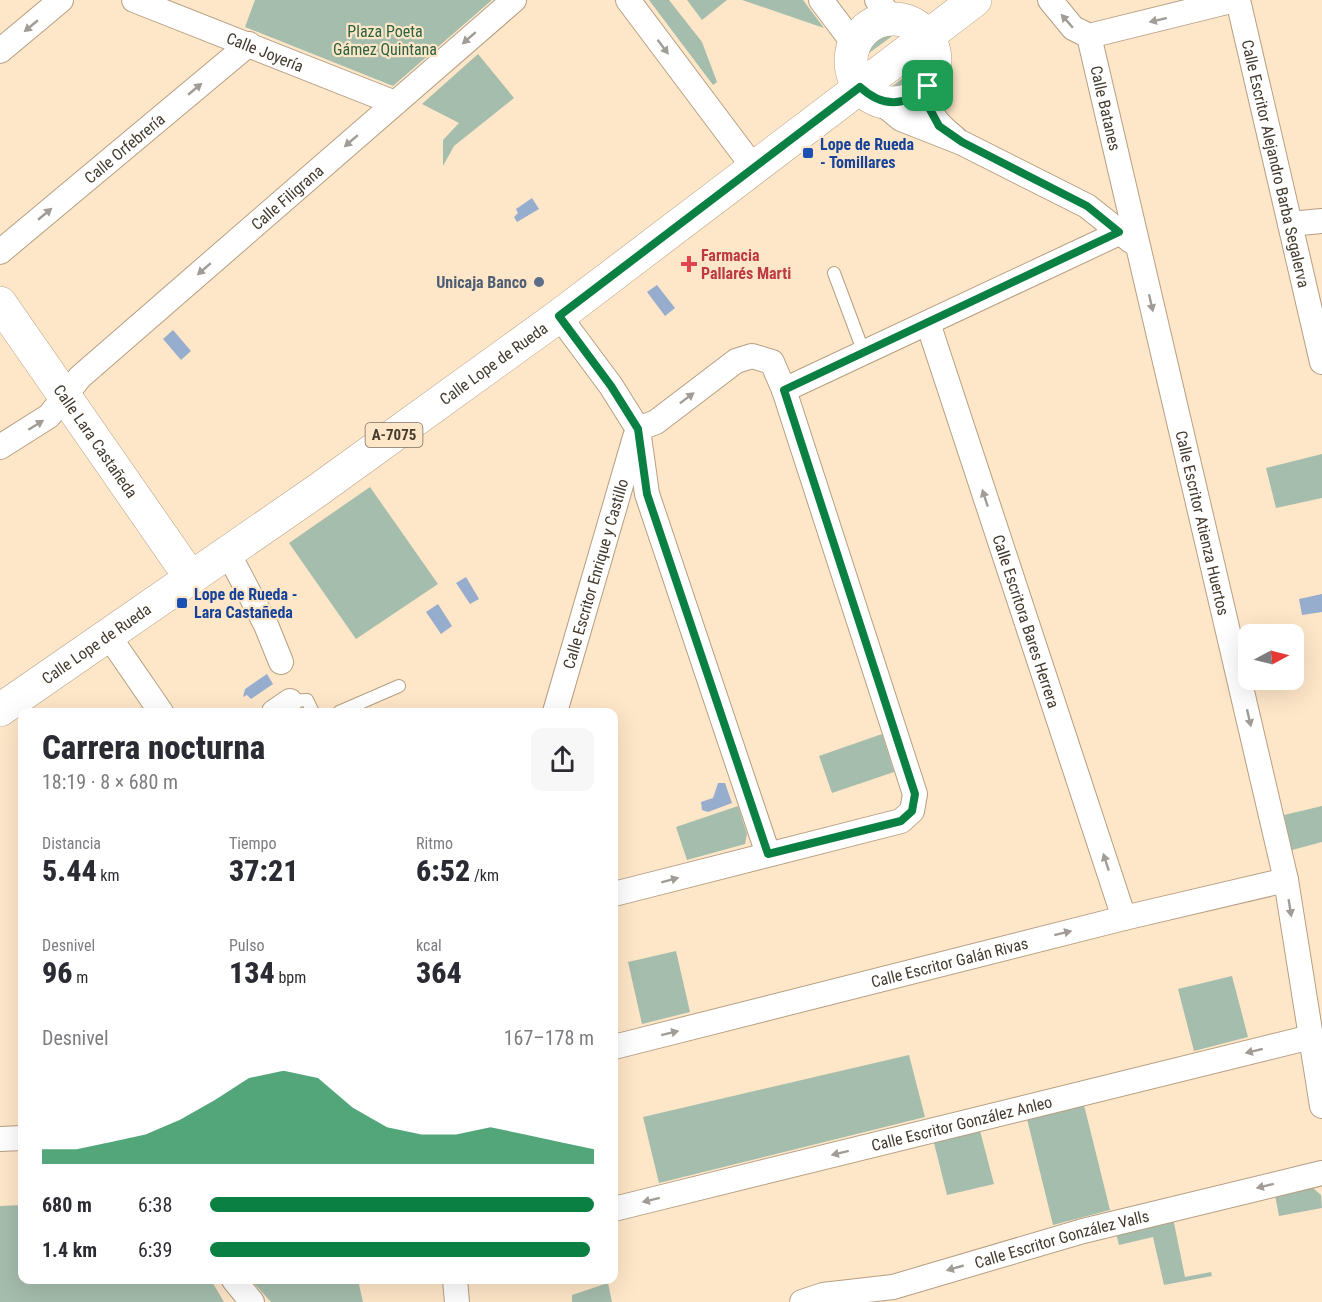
<!DOCTYPE html>
<html lang="es">
<head>
<meta charset="utf-8">
<style>
  :root { --surface:#fff; --page:#f7f7f7; --text:#2b2b33; --muted:#7c7c81; --accent:#0b8043 }
  body { margin:0; font-family:"Roboto Condensed",sans-serif; background:var(--page); color:var(--text); height:100vh; display:flex; flex-direction:column; font-size:22px; white-space:nowrap }
  * { box-sizing:border-box; margin:0 }
  p { font-size:20px; color:var(--muted) }
  .icon { flex:none; width:33px; height:33px; fill:none; stroke:currentColor; stroke-width:2; stroke-linecap:round; stroke-linejoin:round }
  .map { position:relative; flex:1; overflow:hidden }
  .side { position:absolute; left:18px; top:708px; width:600px; height:576px; display:flex; flex-direction:column; background:var(--surface); border-radius:12px; box-shadow:0 6px 24px #0002 }
  .side>* { flex:none }
  .needle { width:39px; rotate:83deg }
  .controls { position:absolute; left:1238px; top:624px; display:grid; gap:12px }
  .controls a { display:grid; place-items:center; width:66px; height:66px; border-radius:12px; background:var(--surface); box-shadow:0 6px 24px #0002; font-size:30px }
  .pin { position:absolute; display:grid; place-items:center; width:51px; height:51px; color:#fff; margin:-26px; border-radius:12px; box-shadow:0 3px 9px #0006 }
  .round { display:grid; place-items:center; flex:none; width:63px; height:63px; border-radius:12px; background:var(--page) }
  .overview { display:flex; align-items:center; justify-content:space-between; height:102px; padding:0 24px }
  h1 { font-size:33px; font-weight:800; line-height:45px }
  .stats { display:grid; grid-template-columns:repeat(3,1fr); gap:9px; height:102px; padding:6px 24px }
  .stats div { display:grid; align-content:center }
  .stats b { font-size:30px; font-weight:800 }
  .stats small { font-size:16px; font-weight:400 }
  .stats p { font-size:16px }
  .chart { height:168px; padding:12px 24px }
  .chart p { display:flex; justify-content:space-between }
  .chart svg { width:100%; height:108px; margin-top:6px; fill:var(--accent); opacity:.7 }
  ul { padding:0 24px; list-style:none; font-size:20px }
  li { display:grid; grid-template-columns:96px 72px 1fr; align-items:center; height:45px }
  li i { height:15px; border-radius:8px; background:var(--accent) }
  .map>svg:first-child { display:block }
  .green { fill:#a5bdac }
  .water { fill:#97adce }
  .lines { fill:none; stroke-linecap:round; stroke-linejoin:round }
  .lane-casing { stroke:#b59f82; stroke-width:14 }
  .street-casing { stroke:#b59f82; stroke-width:26 }
  .secondary-casing { stroke:#b59f82; stroke-width:34 }
  .primary-casing { stroke:#b59f82; stroke-width:34 }
  .lane { stroke:#fff; stroke-width:12 }
  .street { stroke:#fff; stroke-width:24 }
  .secondary { stroke:#fff; stroke-width:33 }
  .primary { stroke:#fff; stroke-width:33 }
  .oneway { fill:#a29c96 }
  .route-casing { stroke:#fff; stroke-width:12 }
  .route { stroke:#0b8043; stroke-width:8 }
  .transit-dot { fill:#1a4fb4; stroke:#fee6c8; stroke-width:2 }
  .health-dot { fill:#e0444e; stroke:#fee6c8; stroke-width:2 }
  .service-dot { fill:#5c6f8a; stroke:#fee6c8; stroke-width:2 }
  .labels { text-anchor:middle; dominant-baseline:central; stroke-width:4.5; stroke-linejoin:round; paint-order:stroke }
  .shield { fill:#fee6c8; stroke:#7c6e5c; stroke-width:1.5 }
  .shield-label { font-size:15px; font-weight:bold; fill:#443a2e }
  .park-label { font-size:16px; fill:#296240; stroke:#fee6c8 }
  .street-label { font-size:16px; fill:#443a2e; stroke:#fee6c8 }
  .transit-label { font-size:16px; font-weight:bold; fill:#164399; stroke:#fee6c8; text-anchor:start }
  .health-label { font-size:16px; font-weight:bold; fill:#be3a42; stroke:#fee6c8; text-anchor:start }
  .service-label { font-size:16px; font-weight:bold; fill:#4e5e75; stroke:#fee6c8; text-anchor:end }
</style>
</head>
<body>
<div class="map">
<svg width="1322" height="1302" viewBox="0 0 1322 1302">
  <rect width="100%" height="100%" fill="#fee6c8"/>
  <path class="green" d="M 255,0 L 492,0 L 393,86 L 245,27 Z
    M 649,0 L 669,0 L 702,42 L 717,82 L 713,85 Z
    M 687,0 L 727,0 L 702,20 Z
    M 742,0 L 803,0 L 824,28 Z
    M 891,29 L 899,31 L 865,56 C 863,39 875,31 891,29 Z
    M 478,54 L 514,98 L 454,146 L 443,166 L 443,140 L 459,123 L 422,104 Z
    M 920,65 C 918,85 908,96 886,91 Z
    M 1322,454 L 1322,498 L 1276,508 L 1266,468 Z
    M 370,487 L 438,584 L 356,639 L 289,543 Z
    M 882,734 L 894,772 L 832,793 L 819,756 Z
    M 738,806 L 747,834 L 745,844 L 687,860 L 676,827 Z
    M 1322,806 L 1322,842 L 1292,850 L 1284,815 Z
    M 676,951 L 690,1012 L 642,1024 L 628,962 Z
    M 1232,976 L 1248,1037 L 1194,1051 L 1178,989 Z
    M 909,1055 L 925,1117 L 659,1183 L 643,1117 Z
    M 1084,1105 L 1110,1210 L 1053,1225 L 1027,1119 Z
    M 980,1131 L 994,1184 L 947,1195 L 934,1143 Z
    M 1313,1188 L 1321,1195 L 1322,1208 L 1279,1216 L 1275,1195 Z
    M 22,1205 L 22,1280 L 211,1280 L 224,1302 L 0,1302 L 0,1206 Z
    M 1173,1218 L 1185,1277 L 1211,1272 L 1212,1276 L 1164,1285 L 1153,1237 L 1119,1245 L 1116,1233 Z
    M 251,1280 L 358,1280 L 363,1302 L 271,1302 Z
    M 608,1283 L 612,1302 L 572,1302 L 572,1295 Z"/>
  <path class="water" d="M 532,198 L 539,209 L 517,222 L 514,217 L 518,213 L 516,209 Z
    M 657,285 L 675,308 L 665,316 L 647,292 Z
    M 173,330 L 191,351 L 181,360 L 163,339 Z
    M 466,577 L 479,599 L 470,604 L 456,583 Z
    M 1322,594 L 1322,612 L 1302,615 L 1299,599 Z
    M 438,604 L 452,626 L 441,634 L 426,612 Z
    M 267,674 L 273,684 L 251,699 L 247,695 L 243,697 L 245,689 Z
    M 718,783 L 725,783 L 732,803 L 708,812 L 702,810 L 701,802 L 713,798 Z"/>
  <g class="lines">
    <defs>
      <path id="lane" d="M 834,273 L 864,353
        M 290,701 L 307,700 L 313,712
        M 339,712 L 399,686"/>
      <g id="street">
        <path id="s1" d="M 134,0 L 395,103"/>
        <path d="M 628,0 L 754,168"/>
        <path d="M 821,0 L 854,44"/>
        <path d="M 877,0 L 893,19"/>
        <path d="M 1050,0 L 1073,28 L 1089,36 L 1235,0"/>
        <path id="s2" d="M 1238,0 L 1322,362"/>
        <path id="s3" d="M 1089,36 L 1286,880 L 1322,1106"/>
        <path d="M 0,51 L 61,0"/>
        <path d="M 928,86 C 926,112 935,122 955,138"/>
        <path d="M 879,101 L 901,119 L 962,143 L 1087,206 L 1131,241"/>
        <path d="M 1290,224 L 1322,221"/>
        <path id="s4" d="M 0,252 L 249,44"/>
        <path d="M 559,316 L 611,386 L 638,429 L 647,494 L 768,854"/>
        <path id="s5" d="M 928,323 L 1124,918"/>
        <path d="M 638,429 L 656,422 L 736,361 L 752,356 L 772,362 L 784,390 L 1119,233"/>
        <path id="s6" d="M 0,447 L 49,416 L 80,377 L 514,0"/>
        <path d="M 228,553 L 266,625 L 281,662"/>
        <path d="M 108,635 L 161,712"/>
        <path d="M 274,712 L 290,701"/>
        <path id="s7" d="M 555,712 L 635,437"/>
        <path d="M 614,894 L 901,821 L 912,811 L 915,794 L 784,390"/>
        <path id="s8" d="M 614,1047 L 1124,918 L 1286,880"/>
        <path d="M 0,1139 L 22,1138"/>
        <path id="s9" d="M 614,1209 L 1311,1037"/>
        <path d="M 234,1280 L 252,1302"/>
        <path d="M 455,1280 L 457,1302"/>
        <path id="s10" d="M 802,1302 L 823,1295 L 893,1287 L 1083,1231 L 1322,1173"/>
      </g>
      <g id="secondary">
        <path id="s11" d="M 0,303 L 191,578"/>
      </g>
      <g id="primary">
        <circle cx="893" cy="61" r="42"/>
        <path id="s12" d="M 0,710 L 318,490 L 559,316 L 975,0"/>
      </g>
    </defs>
    <use href="#lane" class="lane-casing"/>
    <use href="#street" class="street-casing"/>
    <use href="#secondary" class="secondary-casing"/>
    <use href="#primary" class="primary-casing"/>
    <use href="#lane" class="lane"/>
    <use href="#street" class="street"/>
    <use href="#secondary" class="secondary"/>
    <use href="#primary" class="primary"/>
  </g>
  <defs><path id="oneway-solid" d="M-6-.8H1V-3.2L6.5 0L1 3.2V.8H-6Z" transform="scale(1.5)"/></defs>
  <g class="oneway">
    <use href="#oneway-solid" transform="translate(1158 20) rotate(167)"/>
    <use href="#oneway-solid" transform="translate(1067 21) rotate(-131)"/>
    <use href="#oneway-solid" transform="translate(31 26) rotate(140)"/>
    <use href="#oneway-solid" transform="translate(469 38) rotate(139)"/>
    <use href="#oneway-solid" transform="translate(663 47) rotate(53)"/>
    <use href="#oneway-solid" transform="translate(195 89) rotate(-40)"/>
    <use href="#oneway-solid" transform="translate(351 141) rotate(139)"/>
    <use href="#oneway-solid" transform="translate(45 214) rotate(-40)"/>
    <use href="#oneway-solid" transform="translate(204 269) rotate(139)"/>
    <use href="#oneway-solid" transform="translate(1151 303) rotate(77)"/>
    <use href="#oneway-solid" transform="translate(687 398) rotate(-37)"/>
    <use href="#oneway-solid" transform="translate(36 425) rotate(-32)"/>
    <use href="#oneway-solid" transform="translate(985 498) rotate(-108)"/>
    <use href="#oneway-solid" transform="translate(1249 718) rotate(77)"/>
    <use href="#oneway-solid" transform="translate(1106 862) rotate(-108)"/>
    <use href="#oneway-solid" transform="translate(670 880) rotate(-15)"/>
    <use href="#oneway-solid" transform="translate(1290 908) rotate(81)"/>
    <use href="#oneway-solid" transform="translate(1063 933) rotate(-14)"/>
    <use href="#oneway-solid" transform="translate(670 1033) rotate(-14)"/>
    <use href="#oneway-solid" transform="translate(1254 1051) rotate(166)"/>
    <use href="#oneway-solid" transform="translate(840 1153) rotate(166)"/>
    <use href="#oneway-solid" transform="translate(1265 1186) rotate(166)"/>
    <use href="#oneway-solid" transform="translate(651 1200) rotate(166)"/>
    <use href="#oneway-solid" transform="translate(955 1268) rotate(164)"/>
  </g>
  <g class="lines">
    <defs>
      <path id="route" d="M 928,86 L 927,104 L 939,126 L 962,142 L 1087,206 L 1119,232 L 784,390 L 915,794 L 912,811 L 901,821 L 768,854 L 647,494 L 638,429 L 611,386 L 559,316 L 860,87 C 883,108 905,107 928,86 Z"/>
    </defs>
    <use href="#route" class="route-casing"/>
    <use href="#route" class="route"/>
  </g>
  <g class="transit-dot">
    <rect x="802" y="147" width="12" height="12" rx="3"/>
    <rect x="176" y="597" width="12" height="12" rx="3"/>
  </g>
  <path class="health-dot" d="M686 255h6v6h6v6h-6v6h-6v-6h-6v-6h6z"/>
  <circle class="service-dot" cx="539" cy="282" r="6"/>
  <g class="labels">
    <rect class="shield" x="365.5" y="423" width="57" height="24" rx="4.5"/>
    <g class="shield-label">
      <text x="394" y="435">A-7075</text>
    </g>
    <g class="park-label">
      <text x="385" y="31">Plaza Poeta<tspan x="385" dy="18">Gámez Quintana</tspan></text>
    </g>
    <g class="street-label">
      <text stroke="none"><textPath href="#s1" startOffset="141">Calle Joyería</textPath></text>
      <text stroke="none"><textPath href="#s3" startOffset="74">Calle Batanes</textPath></text>
      <text stroke="none"><textPath href="#s4" startOffset="162">Calle Orfebrería</textPath></text>
      <text stroke="none"><textPath href="#s2" startOffset="168">Calle Escritor Alejandro Barba Segalerva</textPath></text>
      <text stroke="none"><textPath href="#s6" startOffset="382">Calle Filigrana</textPath></text>
      <text stroke="none"><textPath href="#s12" startOffset="603">Calle Lope de Rueda</textPath></text>
      <text stroke="none"><textPath href="#s11" startOffset="168">Calle Lara Castañeda</textPath></text>
      <text stroke="none"><textPath href="#s3" startOffset="500">Calle Escritor Atienza Huertos</textPath></text>
      <text stroke="none"><textPath href="#s7" startOffset="144">Calle Escritor Enrique y Castillo</textPath></text>
      <text stroke="none"><textPath href="#s5" startOffset="314">Calle Escritora Bares Herrera</textPath></text>
      <text stroke="none"><textPath href="#s12" startOffset="117">Calle Lope de Rueda</textPath></text>
      <text stroke="none"><textPath href="#s8" startOffset="346">Calle Escritor Galán Rivas</textPath></text>
      <text stroke="none"><textPath href="#s9" startOffset="358">Calle Escritor González Anleo</textPath></text>
      <text stroke="none"><textPath href="#s10" startOffset="268">Calle Escritor González Valls</textPath></text>
    </g>
    <g class="transit-label">
      <text x="820" y="144">Lope de Rueda<tspan x="820" dy="18">- Tomillares</tspan></text>
      <text x="194" y="594">Lope de Rueda -<tspan x="194" dy="18">Lara Castañeda</tspan></text>
    </g>
    <g class="health-label">
      <text x="701" y="255">Farmacia<tspan x="701" dy="18">Pallarés Marti</tspan></text>
    </g>
    <g class="service-label">
      <text x="527" y="282">Unicaja Banco</text>
    </g>
  </g>
</svg>
<div class="controls">
<a><svg class="needle" viewBox="-14 -14 28 28"><path d="M0-13l5 13h-10z" fill="#e53935"/><path d="M0 13l5-13h-10z" fill="#7c7c81"/></svg></a>
</div>
<div class="pin" style="left:928px;top:86px;background:#1e9e55"><svg class="icon" aria-label="arrive" viewBox="0 0 24 24"><path d="M6 21V4h12l-3 4 3 4H6"/></svg></div>
<section class="side">
<div class="overview"><div><h1>Carrera nocturna</h1><p>18:19 · 8 × 680 m</p></div><a class="round"><svg class="icon" aria-label="share" viewBox="0 0 24 24"><path d="M12 15V3M7 8l5-5 5 5M5 13v7h14v-7"/></svg></a></div>
<div class="stats">
<div><p>Distancia</p><b>5.44<small> km</small></b></div>
<div><p>Tiempo</p><b>37:21</b></div>
<div><p>Ritmo</p><b>6:52<small> /km</small></b></div>
</div>
<div class="stats">
<div><p>Desnivel</p><b>96<small> m</small></b></div>
<div><p>Pulso</p><b>134<small> bpm</small></b></div>
<div><p>kcal</p><b>364</b></div>
</div>
<div class="chart"><p><span>Desnivel</span>167–178 m</p>
<svg viewBox="0 0 160 44" preserveAspectRatio="none"><path d="M0 44V38L10 38L20 35L30 32L40 26L50 18L60 9L70 6L80 9L90 21L100 29L110 32L120 32L130 29L140 32L150 35L160 38V44z"/></svg>
</div>
<ul>
<li><b>680 m</b>6:38<i style="width:100%"></i></li>
<li><b>1.4 km</b>6:39<i style="width:99%"></i></li>
</ul>
</section>
</div>
</body>
</html>
